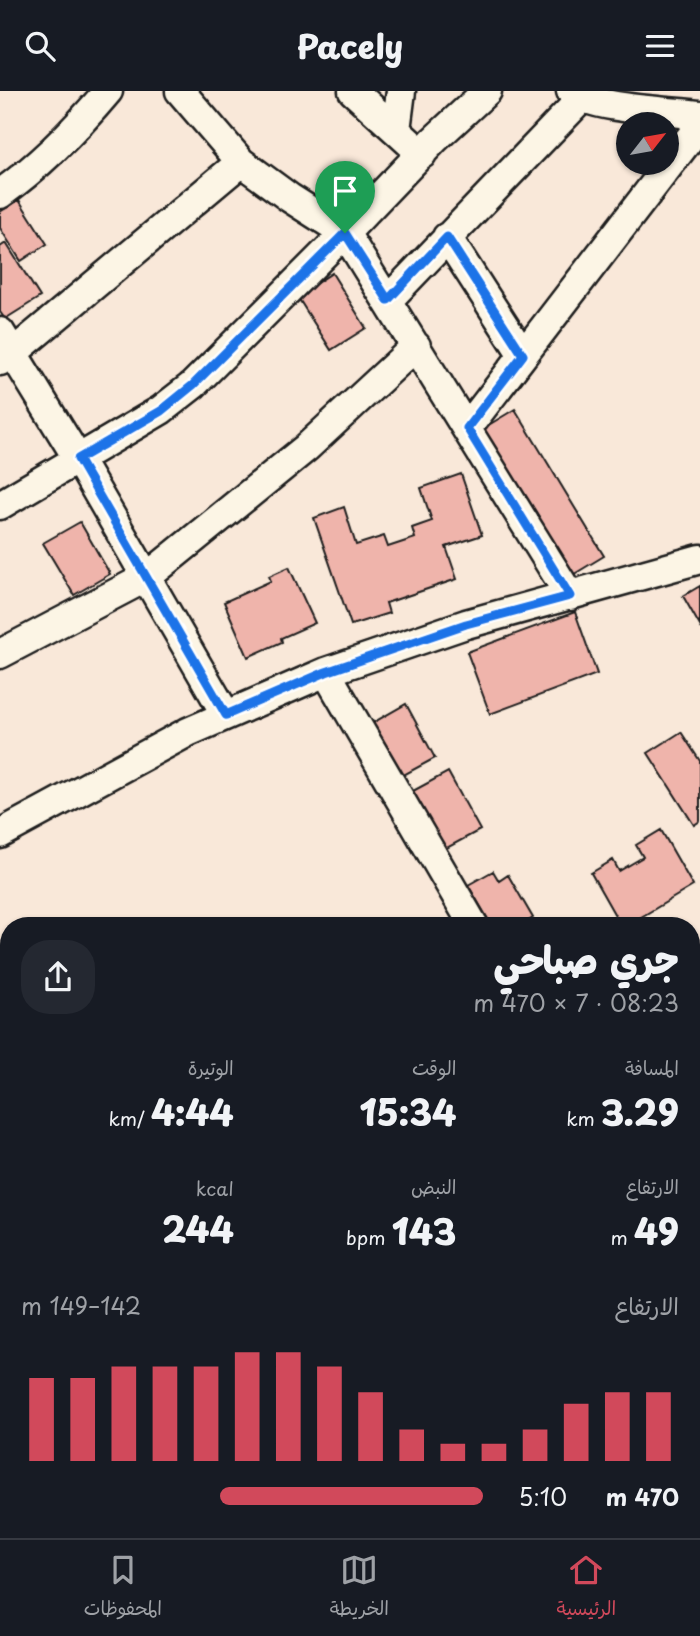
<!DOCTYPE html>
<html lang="ar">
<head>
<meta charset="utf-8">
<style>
  :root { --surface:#171b24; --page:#242831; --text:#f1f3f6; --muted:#9ea1a6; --line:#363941; --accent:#d1495b }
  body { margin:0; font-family:"Playpen Sans","Playpen Sans Arabic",sans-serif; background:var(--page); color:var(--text); direction:rtl; height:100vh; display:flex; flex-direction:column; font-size:26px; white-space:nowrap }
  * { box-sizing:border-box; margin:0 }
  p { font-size:23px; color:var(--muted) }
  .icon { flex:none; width:38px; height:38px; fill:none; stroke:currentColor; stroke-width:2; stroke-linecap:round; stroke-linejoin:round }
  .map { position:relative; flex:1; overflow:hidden; direction:ltr }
  .sheet { position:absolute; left:0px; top:826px; width:700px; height:621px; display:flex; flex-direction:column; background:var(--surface); border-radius:28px 28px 0 0; box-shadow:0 2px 5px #0004; direction:rtl }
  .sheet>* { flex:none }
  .needle { width:46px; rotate:59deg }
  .fabs { position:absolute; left:616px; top:21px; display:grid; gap:14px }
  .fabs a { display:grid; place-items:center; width:63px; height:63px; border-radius:50%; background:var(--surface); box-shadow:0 2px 5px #0004; font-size:35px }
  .pin { position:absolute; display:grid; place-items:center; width:60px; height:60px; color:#fff; margin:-72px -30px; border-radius:50% 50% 50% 0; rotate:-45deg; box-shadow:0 0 7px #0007 }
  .pin .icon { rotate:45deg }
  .round { display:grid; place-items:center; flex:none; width:74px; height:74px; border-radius:28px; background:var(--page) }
  .headline { display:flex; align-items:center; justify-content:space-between; height:119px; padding:0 21px }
  h1 { font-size:38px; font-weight:800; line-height:52px }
  .figures { display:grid; grid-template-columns:repeat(3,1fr); gap:10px; height:119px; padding:7px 21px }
  .figures div { display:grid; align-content:center }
  .figures b { font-size:35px; font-weight:800 }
  .figures small { font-size:19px; font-weight:400 }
  .figures p { font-size:19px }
  .chart { height:196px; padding:14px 21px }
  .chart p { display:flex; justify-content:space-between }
  .chart svg { width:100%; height:126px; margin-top:7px; stroke:var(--accent); stroke-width:6 }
  ul { padding:0 21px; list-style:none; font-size:23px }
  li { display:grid; grid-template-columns:112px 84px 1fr; align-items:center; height:52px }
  li i { height:18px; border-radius:9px; background:var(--accent) }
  header { display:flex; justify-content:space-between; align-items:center; height:91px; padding:0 21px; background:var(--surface); font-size:32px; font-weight:800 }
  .tabs { display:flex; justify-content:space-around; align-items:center; height:98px; border-top:2px solid var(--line); background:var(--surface); font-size:19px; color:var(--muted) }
  .tabs a { display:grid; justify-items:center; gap:4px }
  .tabs .current { color:var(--accent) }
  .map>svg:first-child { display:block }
  .building { fill:#efb4ab; stroke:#1c1c1c; stroke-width:2 }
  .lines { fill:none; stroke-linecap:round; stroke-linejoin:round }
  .minor-casing { stroke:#1c1c1c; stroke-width:33 }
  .path { stroke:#1c1c1c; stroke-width:4.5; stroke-dasharray:7 5; stroke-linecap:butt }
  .minor { stroke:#fcf5e5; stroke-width:28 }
  .route-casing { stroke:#fff; stroke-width:14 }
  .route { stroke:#1a73e8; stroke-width:9 }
</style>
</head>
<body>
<header><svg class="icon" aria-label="menu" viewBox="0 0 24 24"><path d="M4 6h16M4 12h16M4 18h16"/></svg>Pacely<svg class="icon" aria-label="search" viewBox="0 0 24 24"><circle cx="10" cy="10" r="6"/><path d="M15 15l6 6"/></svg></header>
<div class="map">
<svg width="700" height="1447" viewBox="0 0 700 1447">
  <rect width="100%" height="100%" fill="#f9e8d9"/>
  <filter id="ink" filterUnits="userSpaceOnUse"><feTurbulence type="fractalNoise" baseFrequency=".0143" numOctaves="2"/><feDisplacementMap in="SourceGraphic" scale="14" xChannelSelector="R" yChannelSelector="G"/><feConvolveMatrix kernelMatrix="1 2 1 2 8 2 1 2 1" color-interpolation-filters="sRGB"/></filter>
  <g filter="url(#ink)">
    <path class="building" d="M 19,109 L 47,153 L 21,170 L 0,137 L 0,121 Z
      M 6,152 L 40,206 L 5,228 L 0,221 L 0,156 Z
      M 332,182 L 366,237 L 331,259 L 297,205 Z
      M 515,318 L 604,465 L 571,485 L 482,338 Z
      M 461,383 L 482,444 L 446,456 L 457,488 L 386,512 L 389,522 L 351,534 L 314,427 L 344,416 L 356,454 L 384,445 L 388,456 L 415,447 L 412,437 L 432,430 L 421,397 Z
      M 80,431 L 110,483 L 74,504 L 43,452 Z
      M 289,476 L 315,532 L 281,547 L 282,551 L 248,566 L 224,511 L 271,490 L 269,485 Z
      M 700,495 L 700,535 L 683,505 Z
      M 575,521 L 597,583 L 490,623 L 467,561 Z
      M 406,613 L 435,667 L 400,686 L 371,633 Z
      M 681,641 L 700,670 L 700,730 L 694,734 L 648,662 Z
      M 448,681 L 480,739 L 445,758 L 413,700 Z
      M 661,739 L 693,795 L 626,835 L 621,835 L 591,782 L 613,769 L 619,780 L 643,766 L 636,754 Z
      M 493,780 L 499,790 L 508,784 L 533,827 L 520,835 L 492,835 L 468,794 Z"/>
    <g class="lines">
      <defs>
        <path id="minor" d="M 180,0 L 241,71 L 290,107 L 345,142 L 570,505
          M 353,0 L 422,63
          M 571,0 C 592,18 670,20 700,24
          M 396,39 L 401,0
          M 0,103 C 41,74 76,38 108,0
          M 447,146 L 523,264
          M 388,209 L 582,7
          M 0,241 L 78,368 L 226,624
          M 0,270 L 13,262 L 241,71
          M 467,337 L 700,34
          M 0,414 L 161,319 L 193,294 L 345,142 L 434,49 L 487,0
          M 0,563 L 147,486 L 306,357 L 416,255
          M 326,581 L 474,835
          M 0,743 L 188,641 L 326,581 L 466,533 L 700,468
          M 691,1035 L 700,1028
          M 691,1102 L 700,1096
          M 0,1264 L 9,1279
          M 101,1438 L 106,1447
          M 127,1447 L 140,1438
          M 217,1447 L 230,1438"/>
      </defs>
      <use href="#minor" class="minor-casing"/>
      <path class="path" d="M 405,1438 L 408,1447"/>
      <use href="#minor" class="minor"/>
    </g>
  </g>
  <g class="lines" filter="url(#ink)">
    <defs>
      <path id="route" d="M 345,142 L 388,209 L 447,146 L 523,264 L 467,337 L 570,505 L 466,533 L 326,581 L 226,624 L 78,368 L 161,320 L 193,294 Z"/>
    </defs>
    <use href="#route" class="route-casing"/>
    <use href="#route" class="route"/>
  </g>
</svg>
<div class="fabs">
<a><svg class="needle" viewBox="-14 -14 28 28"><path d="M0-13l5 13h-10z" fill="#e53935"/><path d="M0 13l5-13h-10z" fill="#9ea1a6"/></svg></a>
</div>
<div class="pin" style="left:345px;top:142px;background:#1e9e55"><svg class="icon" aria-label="arrive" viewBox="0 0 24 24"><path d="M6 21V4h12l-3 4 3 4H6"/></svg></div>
<section class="sheet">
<div class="headline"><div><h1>جري صباحي</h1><p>08:23 · 7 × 470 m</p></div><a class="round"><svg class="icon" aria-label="share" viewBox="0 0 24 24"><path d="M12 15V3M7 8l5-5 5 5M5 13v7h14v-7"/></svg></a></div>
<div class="figures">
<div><p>المسافة</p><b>3.29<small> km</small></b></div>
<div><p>الوقت</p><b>15:34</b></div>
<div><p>الوتيرة</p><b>4:44<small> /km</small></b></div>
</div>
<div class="figures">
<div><p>الارتفاع</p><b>49<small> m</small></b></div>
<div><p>النبض</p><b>143<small> bpm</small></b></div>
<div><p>kcal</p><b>244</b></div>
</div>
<div class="chart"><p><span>الارتفاع</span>142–149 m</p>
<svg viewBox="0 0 160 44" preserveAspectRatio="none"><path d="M5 44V15M15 44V15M25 44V11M35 44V11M45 44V11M55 44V6M65 44V6M75 44V11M85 44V20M95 44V33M105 44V38M115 44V38M125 44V33M135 44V24M145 44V20M155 44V20"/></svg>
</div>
<ul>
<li><b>470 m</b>5:10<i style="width:57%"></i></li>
</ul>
</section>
</div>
<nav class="tabs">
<a class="current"><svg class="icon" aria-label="home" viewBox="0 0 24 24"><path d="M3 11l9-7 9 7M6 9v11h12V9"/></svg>الرئيسية</a>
<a><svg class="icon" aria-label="map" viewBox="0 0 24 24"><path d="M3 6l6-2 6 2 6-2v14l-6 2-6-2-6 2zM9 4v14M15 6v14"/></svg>الخريطة</a>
<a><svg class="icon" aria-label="saved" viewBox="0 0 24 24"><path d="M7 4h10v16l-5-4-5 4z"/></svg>المحفوظات</a>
</nav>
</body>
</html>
